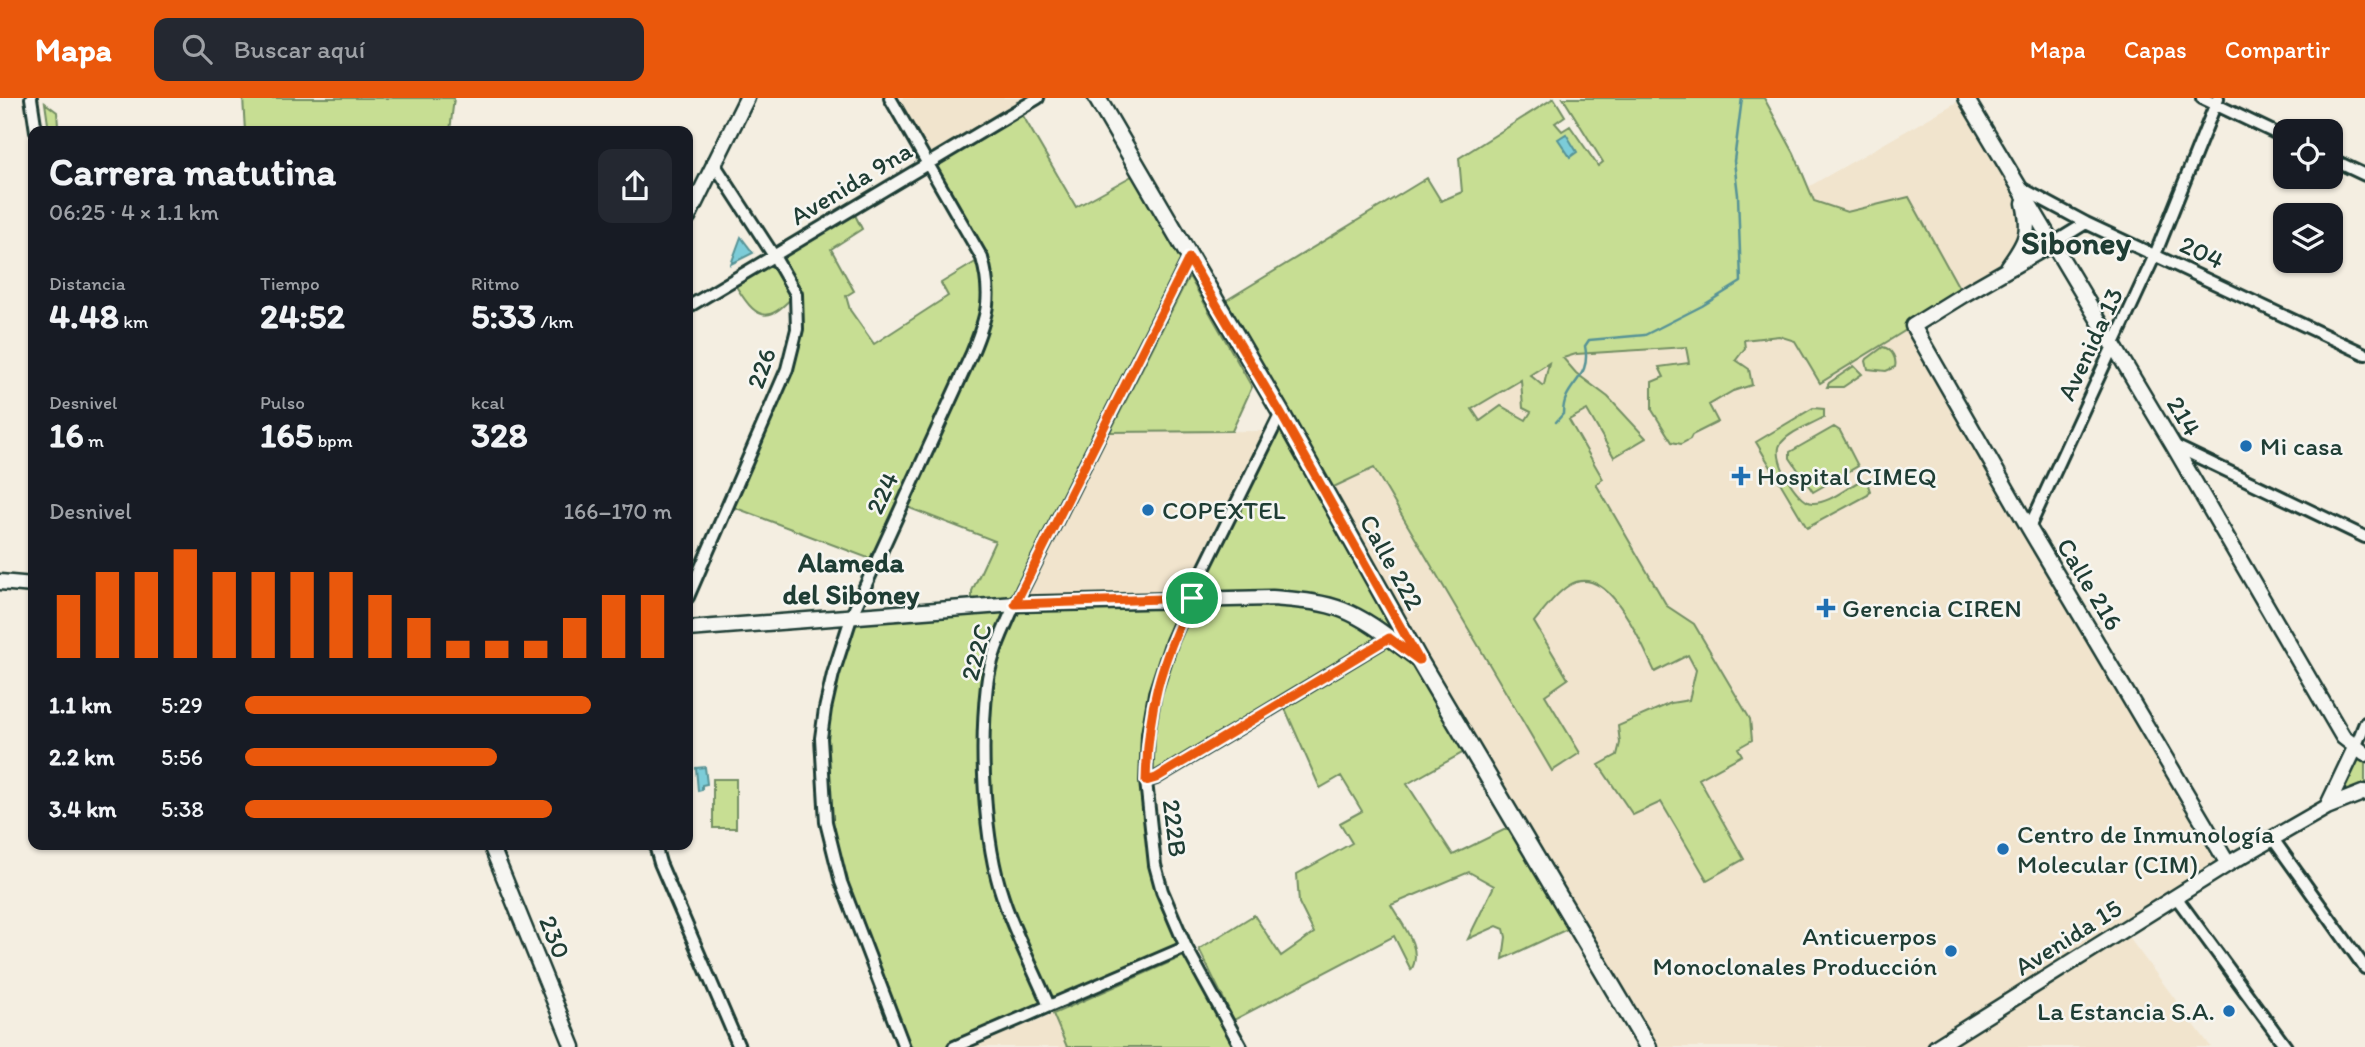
<!DOCTYPE html>
<html lang="es">
<head>
<meta charset="utf-8">
<style>
  :root { --surface:#171b24; --page:#242831; --text:#f1f3f6; --muted:#9ea1a6; --accent:#ea580c }
  body { margin:0; font-family:Itim,sans-serif; background:var(--page); color:var(--text); height:100vh; display:flex; flex-direction:column; font-size:26px; white-space:nowrap }
  * { box-sizing:border-box; margin:0 }
  p { font-size:23px; color:var(--muted) }
  .icon { flex:none; width:38px; height:38px; fill:none; stroke:currentColor; stroke-width:2; stroke-linecap:round; stroke-linejoin:round }
  .map { position:relative; flex:1; overflow:hidden }
  .side { position:absolute; left:28px; top:28px; width:665px; height:724px; display:flex; flex-direction:column; background:var(--surface); border-radius:14px; box-shadow:0 2px 5px #0004 }
  .side>* { flex:none }
  .controls { position:absolute; left:2273px; top:21px; display:grid; gap:14px }
  .controls a { display:grid; place-items:center; width:70px; height:70px; border-radius:14px; background:var(--surface); box-shadow:0 2px 5px #0004; font-size:35px }
  .pin { position:absolute; display:grid; place-items:center; width:60px; height:60px; color:#fff; margin:-30px; border:4px solid #fff; border-radius:50%; box-shadow:0 2px 7px #0007 }
  .round { display:grid; place-items:center; flex:none; width:74px; height:74px; border-radius:14px; background:var(--page) }
  .headline { display:flex; align-items:center; justify-content:space-between; height:119px; padding:0 21px }
  h1 { font-size:38px; font-weight:800; line-height:52px }
  .figures { display:grid; grid-template-columns:repeat(3,1fr); gap:10px; height:119px; padding:7px 21px }
  .figures div { display:grid; align-content:center }
  .figures b { font-size:35px; font-weight:800 }
  .figures small { font-size:19px; font-weight:400 }
  .figures p { font-size:19px }
  .chart { height:196px; padding:14px 21px }
  .chart p { display:flex; justify-content:space-between }
  .chart svg { width:100%; height:126px; margin-top:7px; stroke:var(--accent); stroke-width:6 }
  ul { padding:0 21px; list-style:none; font-size:23px }
  li { display:grid; grid-template-columns:112px 84px 1fr; align-items:center; height:52px }
  li i { height:18px; border-radius:9px; background:var(--accent) }
  header { display:flex; align-items:center; gap:42px; box-sizing:border-box; height:98px; padding:0 35px; background:var(--accent); color:#fff }
  header strong { font-size:33px }
  nav { display:flex; gap:38px; margin-inline-start:auto; font-size:24px }
  .search { width:490px; height:63px; background:var(--page); display:flex; align-items:center; gap:18px; box-sizing:border-box; padding:0 24px; border-radius:14px; color:var(--muted); font-size:26px }
  .map>svg:first-child { display:block }
  .built { fill:#f1e4cd }
  .green { fill:#c7de93; stroke:#738e64; stroke-width:2; fill-rule:evenodd }
  .water { fill:#7cccd8; stroke:#579396; stroke-width:2 }
  .lines { fill:none; stroke-linecap:round; stroke-linejoin:round }
  .stream { stroke:#579396; stroke-width:2.5 }
  .minor-casing { stroke:#1f3d34; stroke-width:16 }
  .tertiary-casing { stroke:#1f3d34; stroke-width:19 }
  .secondary-casing { stroke:#1f3d34; stroke-width:21 }
  .minor { stroke:#f6f6f2; stroke-width:10 }
  .tertiary { stroke:#f6f6f2; stroke-width:14 }
  .secondary { stroke:#f6f6f2; stroke-width:16 }
  .route-casing { stroke:#fff; stroke-width:14 }
  .route { stroke:#ea580c; stroke-width:9 }
  .poi-dot { fill:#1f6fb2; stroke:#f6f6f2; stroke-width:2.5 }
  .labels { text-anchor:middle; dominant-baseline:central; stroke-width:5; stroke-linejoin:round; paint-order:stroke }
  .street-label { font-size:26px; fill:#1f3d34; stroke:#f6f6f2 }
  .poi-label { font-size:26px; fill:#1f3d34; stroke:#f6f6f2; text-anchor:start }
  .neighbourhood-label { font-size:28px; font-weight:bold; fill:#1f3d34; stroke:#f6f6f2 }
  .district-label { font-size:33px; font-weight:bold; fill:#1f3d34; stroke:#f6f6f2 }
</style>
</head>
<body>
<header>
<strong>Mapa</strong>
<div class="search"><svg class="icon" aria-label="search" viewBox="0 0 24 24"><circle cx="10" cy="10" r="6"/><path d="M15 15l6 6"/></svg>Buscar aquí</div>
<nav><a>Mapa</a><a>Capas</a><a>Compartir</a></nav>
</header>
<div class="map">
<svg width="2365" height="949" viewBox="0 0 2365 949">
  <rect width="100%" height="100%" fill="#f4eee1"/>
  <filter id="ink" filterUnits="userSpaceOnUse"><feTurbulence type="fractalNoise" baseFrequency=".0143" numOctaves="2"/><feDisplacementMap in="SourceGraphic" scale="14" xChannelSelector="R" yChannelSelector="G"/><feConvolveMatrix kernelMatrix="1 2 1 2 8 2 1 2 1" color-interpolation-filters="sRGB"/></filter>
  <g filter="url(#ink)">
    <path class="built" d="M 903,0 L 1038,0 L 928,66 L 894,7 Z
      M 1964,0 L 2027,115 L 2006,171 L 1913,228 L 2226,762 L 2122,829 L 1925,949 L 1648,949 L 1324,394 L 1666,170 Z
      M 1273,333 L 1192,500 L 1015,506 L 1101,334 Z
      M 2124,833 L 2211,949 L 1936,949 Z
      M 1053,916 L 1067,949 L 971,949 Z"/>
    <path class="green" d="M 243,0 L 454,0 L 450,33 L 245,33 Z
      M 1554,0 L 1565,18 L 1555,25 L 1562,33 L 1570,28 L 1598,68 L 1603,64 L 1563,0 L 1764,0 L 1794,55 L 1814,103 L 1847,114 L 1909,99 L 1963,197 L 1820,285 L 1795,243 L 1779,238 L 1744,242 L 1745,250 L 1736,262 L 1749,271 L 1752,287 L 1733,293 L 1709,307 L 1718,324 L 1692,337 L 1690,341 L 1681,346 L 1672,344 L 1652,312 L 1652,284 L 1664,279 L 1659,269 L 1689,265 L 1686,249 L 1576,256 L 1563,260 L 1576,275 L 1608,299 L 1646,340 L 1614,359 L 1587,312 L 1569,322 L 1603,381 L 1596,386 L 1667,508 L 1694,526 L 1750,621 L 1752,642 L 1738,650 L 1742,657 L 1699,681 L 1744,761 L 1707,782 L 1661,704 L 1633,717 L 1599,667 L 1617,657 L 1620,645 L 1618,628 L 1671,605 L 1689,602 L 1696,572 L 1688,557 L 1655,574 C 1642,548 1609,461 1568,488 C 1554,497 1544,512 1534,524 L 1568,581 L 1545,597 L 1580,655 L 1552,673 L 1374,370 L 1325,393 L 1471,650 L 1407,686 L 1453,757 L 1516,726 L 1576,827 L 1503,861 L 1506,839 L 1504,831 L 1497,828 L 1468,841 L 1494,788 L 1469,774 L 1391,807 C 1402,826 1424,852 1411,872 L 1394,838 L 1234,922 L 1199,851 L 1254,817 L 1281,858 L 1314,835 L 1299,805 L 1297,776 L 1352,745 L 1340,725 L 1362,713 L 1341,678 L 1320,690 L 1283,606 L 1146,683 L 1155,767 L 1186,849 L 954,949 L 904,949 L 859,831 L 826,724 L 821,640 L 852,517 L 972,509 L 972,493 L 995,443 L 902,407 L 876,463 L 728,407 L 787,271 L 795,197 C 789,202 781,212 773,215 C 754,224 741,195 732,182 L 852,111 L 862,131 L 831,151 L 854,193 L 846,198 L 850,212 L 874,246 L 948,198 L 941,185 L 982,160 L 928,66 L 1019,11 L 1076,109 L 1139,74 L 1189,160 L 1015,505 L 1192,500 L 1281,316 L 1217,208 L 1427,80 L 1441,103 L 1462,94 L 1459,60 ZM 1549,265 L 1544,287 L 1543,288 L 1530,277 ZM 1521,282 L 1523,310 L 1531,314 L 1526,322 L 1501,308 L 1480,323 L 1472,311 Z
      M 45,5 L 57,14 L 58,28 L 49,33 Z
      M 1189,178 L 1252,289 L 1232,333 L 1110,334 Z
      M 1883,249 C 1892,251 1897,261 1895,269 L 1886,273 L 1868,271 L 1866,263 L 1867,261 Z
      M 1854,268 L 1862,276 L 1843,289 L 1827,289 L 1829,285 Z
      M 1813,310 L 1824,311 L 1824,319 C 1811,327 1792,332 1782,344 C 1769,357 1797,404 1812,405 C 1829,406 1847,389 1862,382 L 1867,384 L 1870,393 L 1868,397 L 1807,430 L 1756,344 Z
      M 1834,329 L 1840,333 L 1858,368 L 1813,394 L 1790,360 L 1790,354 Z
      M 2355,650 L 2365,656 L 2365,694 L 2327,709 Z
      M 713,681 L 736,681 L 736,730 L 713,730 Z
      M 1184,858 L 1234,949 L 1067,949 L 1053,916 Z"/>
    <path class="water" d="M 1566,36 L 1577,54 L 1570,59 L 1558,41 Z
      M 741,139 L 753,155 L 731,166 Z
      M 705,669 L 707,686 L 702,687 L 702,692 L 698,693 L 696,670 Z"/>
    <g class="lines">
      <path class="stream" d="M 1556,324 L 1563,316 C 1563,284 1592,283 1585,248 L 1589,242 L 1645,237 L 1702,208 L 1741,184 L 1738,97 L 1734,63 L 1742,0"/>
      <defs>
        <path id="minor" d="M 31,0 L 36,33
          M 890,0 L 982,160 C 993,199 987,219 972,255 L 852,517 L 833,576 L 825,611 L 821,640 L 826,724 L 841,784 L 904,949
          M 2202,0 L 2286,40
          M 2331,61 L 2365,77
          M 2021,90 L 2086,125 L 2365,256
          M 2052,146 L 2086,125
          M 688,209 L 1038,0
          M 2173,347 L 2365,439
          M 2029,430 L 2155,157 L 2218,0
          M 688,499 L 787,271 L 797,231 L 796,196 L 774,158 L 713,64
          M 2355,650 L 2365,625
          M 1146,683 L 1156,680 L 1389,540
          M 2273,741 L 2365,870
          M 655,747 L 660,765 L 739,949
          M 2176,799 L 2286,949
          M 1049,908 C 1034,872 1015,837 1003,800 C 983,742 980,648 987,587 C 990,559 1004,531 1015,506 L 1189,160
          M 954,949 L 1186,849
          M 1241,949 L 1186,849 L 1162,793 L 1155,767 L 1146,683 L 1148,636 L 1155,595 L 1172,543 L 1204,471 L 1281,315"/>
        <path id="tertiary" d="M 1966,0 L 2173,347 L 2322,603 L 2343,639 L 2365,656
          M 688,119 L 747,0
          M 2052,146 L 1963,197 L 1913,228 L 2029,430 L 2228,766
          M 2008,169 C 2026,144 2031,135 2024,105
          M 0,484 L 33,487
          M 688,531 L 1015,506 L 1272,500 C 1295,502 1321,503 1343,512 C 1371,523 1394,544 1418,561
          M 2327,709 L 2355,650
          M 491,747 L 573,949
          M 1936,949 L 2228,766 L 2327,709 L 2365,694"/>
        <path id="secondary" d="M 1097,0 L 1281,315 L 1419,562 L 1648,949"/>
      </defs>
      <use href="#minor" class="minor-casing"/>
      <use href="#tertiary" class="tertiary-casing"/>
      <use href="#secondary" class="secondary-casing"/>
      <use href="#minor" class="minor"/>
      <use href="#tertiary" class="tertiary"/>
      <use href="#secondary" class="secondary"/>
    </g>
  </g>
  <g class="lines" filter="url(#ink)">
    <defs>
      <path id="route" d="M 1189,160 L 1281,316 L 1419,562 L 1389,540 L 1156,680 L 1146,683 C 1148,610 1160,566 1192,500 L 1015,506 Z"/>
    </defs>
    <use href="#route" class="route-casing"/>
    <use href="#route" class="route"/>
  </g>
  <g class="poi-dot">
    <circle cx="2246" cy="348" r="7"/>
    <path d="M1737.5 367.5h7v7h7v7h-7v7h-7v-7h-7v-7h7z"/>
    <circle cx="1148" cy="412" r="7"/>
    <path d="M1822.5 499.5h7v7h7v7h-7v7h-7v-7h-7v-7h7z"/>
    <circle cx="2003" cy="751" r="7"/>
    <circle cx="1951" cy="853" r="7"/>
    <circle cx="2229" cy="913" r="7"/>
  </g>
  <g class="labels">
    <g class="street-label">
      <text transform="translate(851 85) rotate(-31)">Avenida 9na</text>
      <text transform="translate(2202 154) rotate(25)">204</text>
      <text transform="translate(2090 246) rotate(-65)">Avenida 13</text>
      <text transform="translate(761 270) rotate(-70)">226</text>
      <text transform="translate(2184 318) rotate(59)">214</text>
      <text transform="translate(882 395) rotate(-65)">224</text>
      <text transform="translate(1392 464) rotate(61)">Calle 222</text>
      <text transform="translate(2090 486) rotate(59)">Calle 216</text>
      <text transform="translate(976 554) rotate(-75)">222C</text>
      <text transform="translate(1175 730) rotate(83)">222B</text>
      <text transform="translate(555 839) rotate(68)">230</text>
      <text transform="translate(2068 839) rotate(-32)">Avenida 15</text>
    </g>
    <g class="poi-label">
      <text x="2260" y="348">Mi casa</text>
      <text x="1757" y="378">Hospital CIMEQ</text>
      <text x="1162" y="412">COPEXTEL</text>
      <text x="1842" y="510">Gerencia CIREN</text>
      <text x="2017" y="736">Centro de Inmunología<tspan x="2017" dy="30">Molecular (CIM)</tspan></text>
      <text x="1937" y="838" text-anchor="end">Anticuerpos<tspan x="1937" dy="30">Monoclonales Producción</tspan></text>
      <text x="2215" y="913" text-anchor="end">La Estancia S.A.</text>
    </g>
    <g class="neighbourhood-label">
      <text x="851" y="464">Alameda<tspan x="851" dy="32">del Siboney</tspan></text>
    </g>
    <g class="district-label">
      <text x="2076" y="144">Siboney</text>
    </g>
  </g>
</svg>
<div class="controls">
<a><svg class="icon" aria-label="locate" viewBox="0 0 24 24"><circle cx="12" cy="12" r="6"/><path d="M12 2v4M12 18v4M2 12h4M18 12h4"/></svg></a>
<a><svg class="icon" aria-label="layers" viewBox="0 0 24 24"><path d="M12 4l9 5-9 5-9-5zM3 14l9 5 9-5"/></svg></a>
</div>
<div class="pin" style="left:1192px;top:500px;background:#1e9e55"><svg class="icon" aria-label="arrive" viewBox="0 0 24 24"><path d="M6 21V4h12l-3 4 3 4H6"/></svg></div>
<section class="side">
<div class="headline"><div><h1>Carrera matutina</h1><p>06:25 · 4 × 1.1 km</p></div><a class="round"><svg class="icon" aria-label="share" viewBox="0 0 24 24"><path d="M12 15V3M7 8l5-5 5 5M5 13v7h14v-7"/></svg></a></div>
<div class="figures">
<div><p>Distancia</p><b>4.48<small> km</small></b></div>
<div><p>Tiempo</p><b>24:52</b></div>
<div><p>Ritmo</p><b>5:33<small> /km</small></b></div>
</div>
<div class="figures">
<div><p>Desnivel</p><b>16<small> m</small></b></div>
<div><p>Pulso</p><b>165<small> bpm</small></b></div>
<div><p>kcal</p><b>328</b></div>
</div>
<div class="chart"><p><span>Desnivel</span>166–170 m</p>
<svg viewBox="0 0 160 44" preserveAspectRatio="none"><path d="M5 44V22M15 44V14M25 44V14M35 44V6M45 44V14M55 44V14M65 44V14M75 44V14M85 44V22M95 44V30M105 44V38M115 44V38M125 44V38M135 44V30M145 44V22M155 44V22"/></svg>
</div>
<ul>
<li><b>1.1 km</b>5:29<i style="width:81%"></i></li>
<li><b>2.2 km</b>5:56<i style="width:59%"></i></li>
<li><b>3.4 km</b>5:38<i style="width:72%"></i></li>
</ul>
</section>
</div>
</body>
</html>
